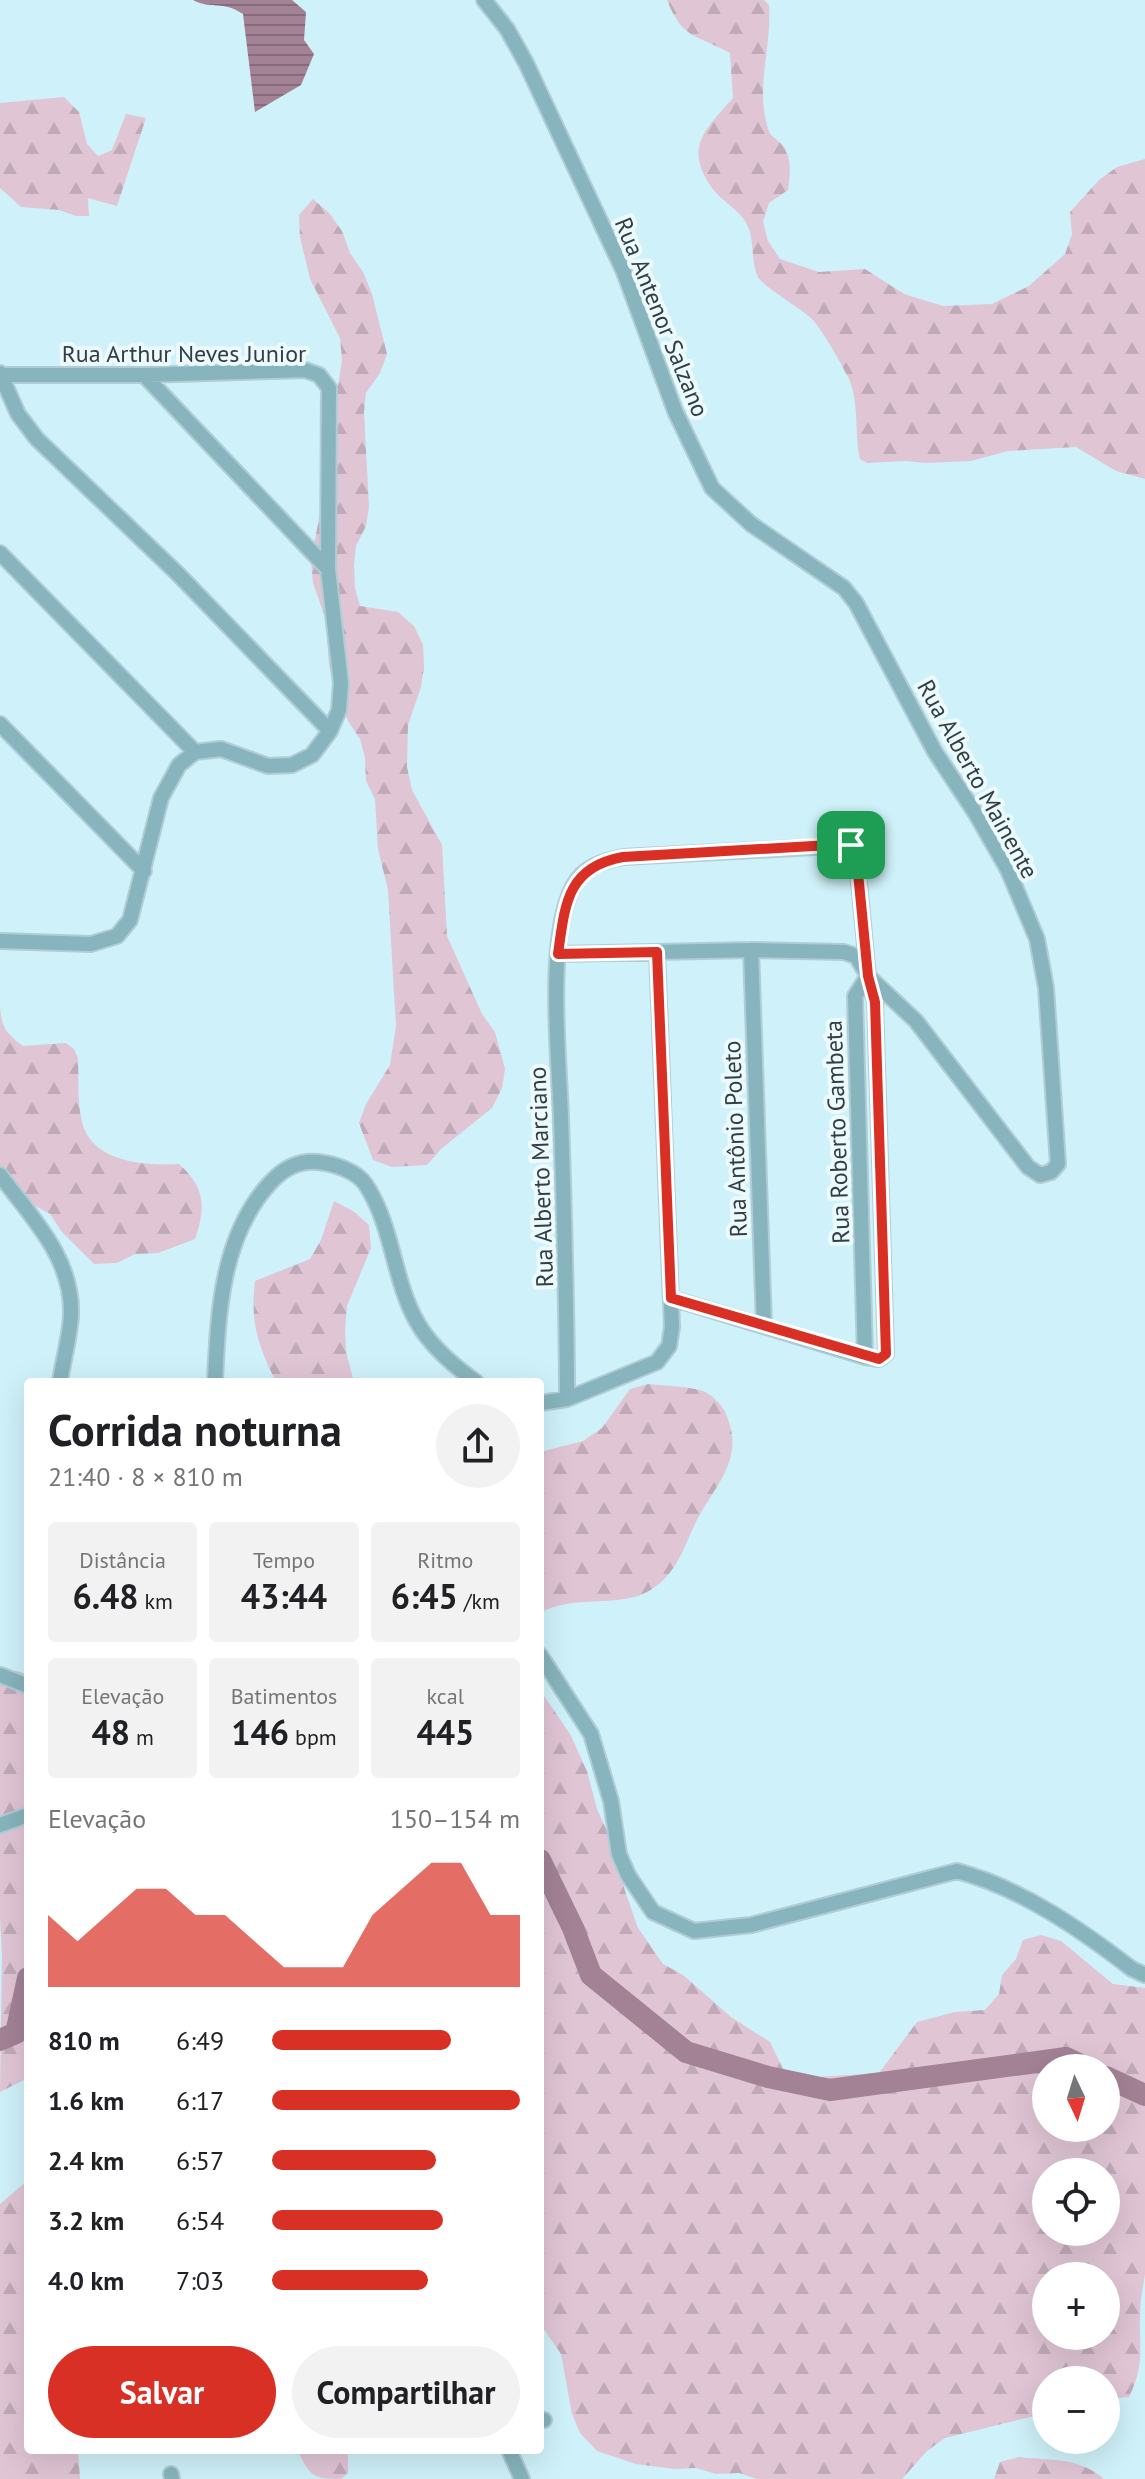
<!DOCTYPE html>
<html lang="pt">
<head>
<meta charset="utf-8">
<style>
  :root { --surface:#fff; --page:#f2f2f2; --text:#202124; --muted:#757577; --accent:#d93025 }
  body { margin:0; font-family:"PT Sans",sans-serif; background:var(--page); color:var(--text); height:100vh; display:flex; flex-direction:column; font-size:30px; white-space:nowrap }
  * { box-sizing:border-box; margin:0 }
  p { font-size:26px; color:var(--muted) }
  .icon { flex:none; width:44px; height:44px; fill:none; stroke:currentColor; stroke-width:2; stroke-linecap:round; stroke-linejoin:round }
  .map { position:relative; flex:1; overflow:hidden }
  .sheet { position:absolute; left:24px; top:1378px; width:520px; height:1076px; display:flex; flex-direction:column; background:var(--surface); border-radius:8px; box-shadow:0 8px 32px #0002 }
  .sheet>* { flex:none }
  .needle { width:52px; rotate:176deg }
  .tools { position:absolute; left:1032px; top:2054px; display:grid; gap:16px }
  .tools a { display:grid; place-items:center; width:88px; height:88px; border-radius:50%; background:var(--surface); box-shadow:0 8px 32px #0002; font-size:40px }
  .pin { position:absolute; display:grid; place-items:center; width:68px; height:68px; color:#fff; margin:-34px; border-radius:16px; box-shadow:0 4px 12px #0006 }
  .round { display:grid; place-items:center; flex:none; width:84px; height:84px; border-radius:42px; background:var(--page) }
  .overview { display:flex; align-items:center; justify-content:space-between; height:136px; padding:0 24px }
  h1 { font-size:44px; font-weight:700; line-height:60px }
  .figures { display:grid; grid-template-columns:repeat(3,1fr); gap:12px; height:136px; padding:8px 24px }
  .figures div { display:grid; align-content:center; border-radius:8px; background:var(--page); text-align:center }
  .figures b { font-size:34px; font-weight:700 }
  .figures small { font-size:22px; font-weight:400 }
  .figures p { font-size:22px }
  .chart { height:224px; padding:16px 24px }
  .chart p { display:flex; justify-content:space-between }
  .chart svg { width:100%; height:144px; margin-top:8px; fill:var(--accent); opacity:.7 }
  .primary-button { display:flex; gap:16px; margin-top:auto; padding:16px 24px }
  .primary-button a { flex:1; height:92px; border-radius:48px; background:var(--accent); color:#fff; font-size:32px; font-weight:700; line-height:92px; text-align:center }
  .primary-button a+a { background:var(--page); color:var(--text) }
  ul { padding:0 24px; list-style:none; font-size:26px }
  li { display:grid; grid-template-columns:128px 96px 1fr; align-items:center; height:60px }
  li i { height:20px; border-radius:10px; background:var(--accent) }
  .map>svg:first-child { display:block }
  .forest { fill:url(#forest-firs); fill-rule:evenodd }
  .water { fill:url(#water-rules) }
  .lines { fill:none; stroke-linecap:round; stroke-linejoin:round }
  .river { stroke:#a38295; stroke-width:22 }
  .minor-casing { stroke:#afcdd4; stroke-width:18 }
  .minor { stroke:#87b4bd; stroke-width:14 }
  .route-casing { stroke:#fff; stroke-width:16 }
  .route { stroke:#d93025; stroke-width:10 }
  .labels { text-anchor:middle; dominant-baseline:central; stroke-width:8; stroke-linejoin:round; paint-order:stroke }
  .street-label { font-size:24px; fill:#313f42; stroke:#ecfafd }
</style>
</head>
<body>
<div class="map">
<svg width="1145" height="2479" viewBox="0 0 1145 2479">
  <defs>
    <pattern id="forest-firs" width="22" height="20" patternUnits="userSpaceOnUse" patternTransform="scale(2)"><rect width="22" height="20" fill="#e0c5d5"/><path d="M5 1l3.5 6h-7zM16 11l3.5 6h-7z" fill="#c1aab8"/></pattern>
    <pattern id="water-rules" width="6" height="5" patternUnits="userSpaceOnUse" patternTransform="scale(2)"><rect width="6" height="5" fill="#a38295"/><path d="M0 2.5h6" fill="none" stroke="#856c7b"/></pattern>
  </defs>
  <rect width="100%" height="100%" fill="#cff1f9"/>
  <path class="forest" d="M 667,0 L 764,0 L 769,5 C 772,48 755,86 768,129 C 771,138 779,140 784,147 C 792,159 790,177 788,190 L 769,203 L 763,222 L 768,241 L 780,259 L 819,272 L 865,269 L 904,294 L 943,306 L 992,304 L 1029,286 L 1065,254 L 1072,234 L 1070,212 L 1099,180 L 1117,167 L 1145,159 L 1145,479 L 1116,471 L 1076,447 L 1008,451 L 971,461 L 925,463 L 906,461 L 867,463 L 860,459 C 854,433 860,399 847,375 C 839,360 822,329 811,318 C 800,308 763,286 758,277 C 749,258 757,236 743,218 C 734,207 721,200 712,188 C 683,147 706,129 733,98 L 730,53 C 697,35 682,39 667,0 Z
    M 64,97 L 79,112 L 87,144 L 98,156 L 112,150 L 126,114 L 146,118 L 117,206 L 88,198 L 89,216 L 76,216 L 59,210 L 21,207 L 0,188 L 0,103 Z
    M 313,199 L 329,213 L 342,231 L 350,253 L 363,272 L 372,294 L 387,354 L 380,373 L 366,393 L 364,412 L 369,507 L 366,526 L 356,546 L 354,565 L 355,588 L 360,606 L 398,612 L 414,626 L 423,645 L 424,667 L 421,687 L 408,725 L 407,767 L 412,790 L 442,845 L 447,936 L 482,1014 L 495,1032 L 505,1069 L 502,1088 L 492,1108 L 441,1149 L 427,1165 L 392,1167 L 373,1160 L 359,1123 L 366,1104 L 390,1065 L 396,1026 L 388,890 L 378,849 L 375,799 L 366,781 L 365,758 L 360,739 L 348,721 L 334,684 L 329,665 L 326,620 L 313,583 L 311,560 L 326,483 L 326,418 L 339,380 L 342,360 L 340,338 L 310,279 L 300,237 L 299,215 Z
    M 0,1005 C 1,1026 5,1033 23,1046 L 66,1043 L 74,1049 L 78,1058 C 79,1079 77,1102 82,1122 C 92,1163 146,1166 179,1164 C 205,1187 206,1207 195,1239 L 158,1253 L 135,1254 L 117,1263 L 94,1264 L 62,1232 L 50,1214 L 30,1203 L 0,1169 Z
    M 334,1201 L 353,1211 L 369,1225 L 371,1248 L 347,1306 L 345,1329 L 346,1352 L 354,1382 L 276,1382 C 258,1345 250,1323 255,1281 L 310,1259 L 321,1240 Z
    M 648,1384 C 666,1386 686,1386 703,1391 C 711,1394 721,1404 725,1412 C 746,1457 718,1481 698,1518 C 683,1547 678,1575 647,1592 C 617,1608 573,1594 540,1613 L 540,1452 L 583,1441 L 602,1428 L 630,1389 Z
    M 18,1671 L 28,1675 L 28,2078 L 0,2092 L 2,1956 L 0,1916 L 0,1672 Z
    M 540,1690 L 570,1734 L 587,1771 L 597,1809 L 615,1849 L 625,1891 L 638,1928 L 663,1964 L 683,1975 L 731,2017 L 770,2042 L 788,2079 L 879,2073 L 917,2022 L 955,2012 L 985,2010 L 999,1994 L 1002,1975 L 1016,1959 L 1023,1940 L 1041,1935 L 1061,1941 L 1113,1984 L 1145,1988 L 1145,2274 C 1143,2287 1140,2301 1140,2314 C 1139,2348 1145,2365 1129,2397 L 1106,2399 L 1106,2380 L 1046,2380 L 1046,2413 L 945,2438 L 927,2451 L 902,2479 L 757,2479 L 739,2473 L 716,2474 L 696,2468 L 674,2469 L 636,2464 L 597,2451 L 580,2433 L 572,2414 L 561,2354 L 540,2324 ZM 1046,2068 L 1106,2068 L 1106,2128 L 1046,2128 ZM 1046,2172 L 1106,2172 L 1106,2232 L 1046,2232 ZM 1046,2276 L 1106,2276 L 1106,2336 L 1046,2336 Z
    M 28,2180 L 28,2450 L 78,2450 L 80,2479 L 0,2479 L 0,2204 Z
    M 297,2450 L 348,2450 L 348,2473 L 341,2479 C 311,2479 311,2476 297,2450 Z
    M 1019,2457 C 1051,2461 1077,2456 1104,2479 L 994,2479 L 1000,2462 Z"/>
  <path class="water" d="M 193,0 L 292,0 L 306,12 L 304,40 L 314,54 L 301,85 L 255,112 L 243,14 C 222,0 212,10 193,0 Z"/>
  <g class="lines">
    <path class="river" d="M 540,1860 L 573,1928 L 591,1975 L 686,2052 L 768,2077 L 830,2090 L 1066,2058 L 1087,2068
      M 0,2040 L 16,2033 L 28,1978
      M 1106,2077 L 1145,2095"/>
    <defs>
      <path id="minor" d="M 484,0 L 507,29 L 526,63 L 624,272 L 675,411 L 712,488 L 751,524 L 844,588 L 856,603 L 935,752 L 976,814 L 1008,870 L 1037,939 L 1046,988 L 1058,1164 L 1051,1172 L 1040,1175 L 1028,1167 L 916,1021 L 868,976 L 856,956 L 844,952 L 751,950 L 558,954
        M 0,373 L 18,414 L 37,439 L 178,574 L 330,731
        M 144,375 L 328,569
        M 0,553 L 195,752
        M 0,724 L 144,871
        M 0,941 L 91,944 L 117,936 L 130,920 L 161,798 L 179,765 L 195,752 L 221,749 L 268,766 L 292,765 L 312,755 L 330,731 L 339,710 L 341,683 L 328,569 L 329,388 L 319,375 L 305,370 L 144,375 L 1,375
        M 751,950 L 764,1326
        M 0,1175 C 32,1218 73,1258 71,1315 C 70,1337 63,1360 60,1382
        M 865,1357 L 855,996 L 868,976
        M 215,1382 C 218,1314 221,1235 271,1182 C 284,1168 299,1160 318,1162 C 335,1164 357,1171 366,1185 C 393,1226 393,1280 417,1322 C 430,1346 454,1366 476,1382
        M 567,1399 C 567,1305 564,1212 561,1118 C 559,1058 546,939 573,887 C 583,867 603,861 623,857 L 851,845 L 856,852 L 868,976 L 875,1002 L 886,1354 L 879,1359 L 865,1357 L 671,1298
        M 540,1403 L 567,1399 L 657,1362 L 669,1346 L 672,1327 L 657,952
        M 540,1655 L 591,1734 L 611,1801 L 619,1854 L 628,1875 L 653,1912 L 694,1931 L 751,1925 L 957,1871 C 1021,1888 1080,1929 1132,1969 L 1145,1975
        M 0,1675 L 28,1686
        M 0,1825 L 28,1815
        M 540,2419 L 544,2420
        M 509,2450 L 522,2479
        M 171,2474 L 172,2479"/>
    </defs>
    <use href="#minor" class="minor-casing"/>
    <use href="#minor" class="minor"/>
  </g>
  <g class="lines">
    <defs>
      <path id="route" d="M 847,844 L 856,852 L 868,976 L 875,1002 L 886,1354 L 879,1359 L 671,1298 L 657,952 L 558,954 C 565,904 567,867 623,857 Z"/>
    </defs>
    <use href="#route" class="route-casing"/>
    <use href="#route" class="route"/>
  </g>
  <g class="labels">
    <g class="street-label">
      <text transform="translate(662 317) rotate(68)">Rua Antenor Salzano</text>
      <text x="184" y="353">Rua Arthur Neves Junior</text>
      <text transform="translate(978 779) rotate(61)">Rua Alberto Mainente</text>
      <text transform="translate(837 1132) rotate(-92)">Rua Roberto Gambeta</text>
      <text transform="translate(735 1139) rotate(-92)">Rua Antônio Poleto</text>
      <text transform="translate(541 1177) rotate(-92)">Rua Alberto Marciano</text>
    </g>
  </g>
</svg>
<div class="tools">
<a><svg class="needle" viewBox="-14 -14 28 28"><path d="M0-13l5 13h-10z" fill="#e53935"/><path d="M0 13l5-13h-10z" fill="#757577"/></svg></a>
<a><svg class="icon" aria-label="locate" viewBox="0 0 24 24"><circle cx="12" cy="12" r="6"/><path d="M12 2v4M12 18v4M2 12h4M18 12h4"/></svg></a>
<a>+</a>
<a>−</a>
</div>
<div class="pin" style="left:851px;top:845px;background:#1e9e55"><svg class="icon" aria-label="arrive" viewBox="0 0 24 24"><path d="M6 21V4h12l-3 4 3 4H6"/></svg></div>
<section class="sheet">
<div class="overview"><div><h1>Corrida noturna</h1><p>21:40 · 8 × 810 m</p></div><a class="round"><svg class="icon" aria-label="share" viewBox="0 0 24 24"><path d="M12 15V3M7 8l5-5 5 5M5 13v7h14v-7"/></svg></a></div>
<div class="figures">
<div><p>Distância</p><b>6.48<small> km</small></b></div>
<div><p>Tempo</p><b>43:44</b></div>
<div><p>Ritmo</p><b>6:45<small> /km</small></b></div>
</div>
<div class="figures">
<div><p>Elevação</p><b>48<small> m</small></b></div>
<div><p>Batimentos</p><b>146<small> bpm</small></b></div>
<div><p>kcal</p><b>445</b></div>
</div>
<div class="chart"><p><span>Elevação</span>150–154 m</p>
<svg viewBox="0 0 160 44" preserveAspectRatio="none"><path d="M0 44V22L10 30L20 22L30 14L40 14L50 22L60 22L70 30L80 38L90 38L100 38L110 22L120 14L130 6L140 6L150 22L160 22V44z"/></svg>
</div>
<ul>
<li><b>810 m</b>6:49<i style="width:72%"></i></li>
<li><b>1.6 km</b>6:17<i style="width:100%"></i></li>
<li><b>2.4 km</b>6:57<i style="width:66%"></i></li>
<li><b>3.2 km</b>6:54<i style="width:69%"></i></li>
<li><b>4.0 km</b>7:03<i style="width:63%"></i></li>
</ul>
<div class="primary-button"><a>Salvar</a><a>Compartilhar</a></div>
</section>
</div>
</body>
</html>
